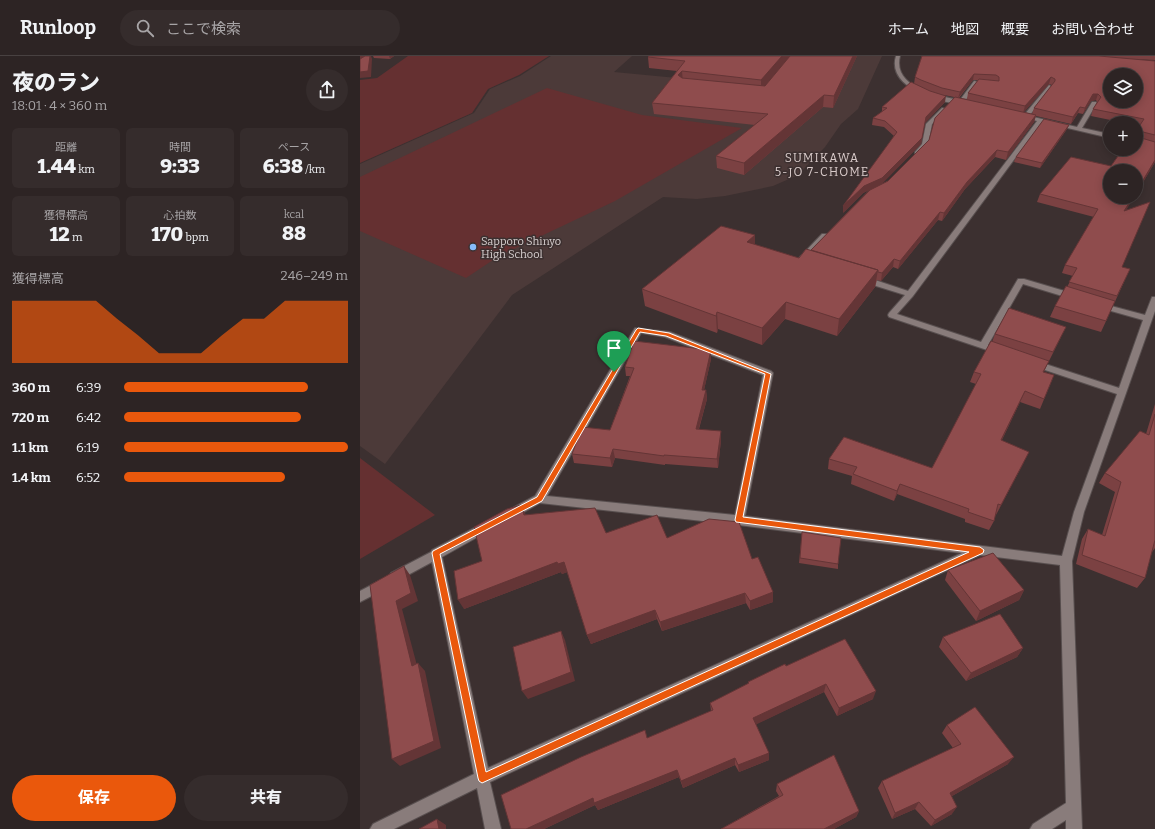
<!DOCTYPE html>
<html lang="ja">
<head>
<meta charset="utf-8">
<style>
  :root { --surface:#2d2424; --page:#352c2c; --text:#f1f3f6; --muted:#a7a4a6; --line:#484141; --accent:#ea580c }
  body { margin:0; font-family:Bitter,"Noto Sans JP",serif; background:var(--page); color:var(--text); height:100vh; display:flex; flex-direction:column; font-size:15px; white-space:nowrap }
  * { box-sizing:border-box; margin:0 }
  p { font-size:13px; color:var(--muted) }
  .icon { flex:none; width:22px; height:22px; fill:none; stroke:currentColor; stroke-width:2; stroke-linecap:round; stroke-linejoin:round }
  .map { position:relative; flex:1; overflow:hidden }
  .panel { display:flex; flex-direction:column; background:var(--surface); width:360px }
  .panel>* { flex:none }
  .controls { position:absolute; left:743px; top:12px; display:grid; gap:8px }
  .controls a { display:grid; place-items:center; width:40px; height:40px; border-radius:50%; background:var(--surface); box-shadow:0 2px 10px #0003,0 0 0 1px var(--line); font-size:20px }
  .pin { position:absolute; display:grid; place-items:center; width:34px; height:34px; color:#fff; margin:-41px -17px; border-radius:50% 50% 50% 0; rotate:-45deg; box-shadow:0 0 4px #0007 }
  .pin .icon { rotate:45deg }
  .round { display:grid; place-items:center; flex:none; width:42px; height:42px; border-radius:21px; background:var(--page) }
  .headline { display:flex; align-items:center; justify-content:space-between; height:68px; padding:0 12px }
  h1 { font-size:22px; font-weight:800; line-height:30px }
  .figures { display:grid; grid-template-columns:repeat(3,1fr); gap:6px; height:68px; padding:4px 12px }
  .figures div { display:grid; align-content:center; border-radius:6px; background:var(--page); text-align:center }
  .figures b { font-size:20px; font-weight:800 }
  .figures small { font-size:11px; font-weight:400 }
  .figures p { font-size:11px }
  .chart { height:112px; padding:8px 12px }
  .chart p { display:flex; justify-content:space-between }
  .chart svg { width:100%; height:72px; margin-top:4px; fill:var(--accent); opacity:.7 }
  .button { display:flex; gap:8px; margin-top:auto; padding:8px 12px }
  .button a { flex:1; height:46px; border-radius:24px; background:var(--accent); color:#fff; font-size:16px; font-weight:800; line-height:46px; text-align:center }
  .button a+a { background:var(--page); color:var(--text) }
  ul { padding:0 12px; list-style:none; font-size:13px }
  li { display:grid; grid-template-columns:64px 48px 1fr; align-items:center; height:30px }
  li i { height:10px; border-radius:5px; background:var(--accent) }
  header { display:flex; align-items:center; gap:24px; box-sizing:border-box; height:56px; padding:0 20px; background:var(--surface); border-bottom:1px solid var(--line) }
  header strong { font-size:19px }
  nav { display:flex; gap:22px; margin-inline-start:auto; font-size:14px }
  .search { width:280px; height:36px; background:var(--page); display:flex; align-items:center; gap:10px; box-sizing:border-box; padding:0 14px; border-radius:22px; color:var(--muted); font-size:15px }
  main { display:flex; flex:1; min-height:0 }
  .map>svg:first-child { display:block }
  .built { fill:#4c3a39 }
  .green { fill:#653031 }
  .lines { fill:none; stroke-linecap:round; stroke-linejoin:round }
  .street-casing { stroke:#584f4f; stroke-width:2 }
  .street { fill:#897c7b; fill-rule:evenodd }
  .wall { fill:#7b4142; fill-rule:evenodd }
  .shaded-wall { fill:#643536 }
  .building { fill:#8f4c4d; stroke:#643536; fill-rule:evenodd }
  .route { fill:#ea580c; stroke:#fff; fill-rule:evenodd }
  .poi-dot { fill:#87bbfb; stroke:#3c3030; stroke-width:1.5 }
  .labels { text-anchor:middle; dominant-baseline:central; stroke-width:3; stroke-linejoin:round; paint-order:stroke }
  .far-poi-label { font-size:11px; fill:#d7cfcf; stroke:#3c3030; text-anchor:start }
  .far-neighbourhood-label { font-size:12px; letter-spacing:1px; fill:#d8cac9; stroke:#3c3030 }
</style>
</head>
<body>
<header>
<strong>Runloop</strong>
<div class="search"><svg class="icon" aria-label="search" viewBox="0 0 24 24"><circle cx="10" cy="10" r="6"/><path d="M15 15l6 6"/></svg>ここで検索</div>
<nav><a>ホーム</a><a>地図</a><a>概要</a><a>お問い合わせ</a></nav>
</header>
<main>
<section class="panel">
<div class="headline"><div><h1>夜のラン</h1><p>18:01 · 4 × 360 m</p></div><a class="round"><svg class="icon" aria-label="share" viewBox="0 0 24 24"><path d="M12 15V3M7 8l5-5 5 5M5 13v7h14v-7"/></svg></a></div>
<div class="figures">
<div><p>距離</p><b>1.44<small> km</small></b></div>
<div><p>時間</p><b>9:33</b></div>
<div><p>ペース</p><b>6:38<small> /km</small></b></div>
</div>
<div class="figures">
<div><p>獲得標高</p><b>12<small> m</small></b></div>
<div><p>心拍数</p><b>170<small> bpm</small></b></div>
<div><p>kcal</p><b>88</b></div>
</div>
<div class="chart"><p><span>獲得標高</span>246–249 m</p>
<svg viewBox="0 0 160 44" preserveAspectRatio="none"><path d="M0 44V6L10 6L20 6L30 6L40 6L50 17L60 27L70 38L80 38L90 38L100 27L110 17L120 17L130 6L140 6L150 6L160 6V44z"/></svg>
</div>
<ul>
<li><b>360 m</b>6:39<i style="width:82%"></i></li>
<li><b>720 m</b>6:42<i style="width:79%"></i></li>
<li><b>1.1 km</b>6:19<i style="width:100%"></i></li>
<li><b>1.4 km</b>6:52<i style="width:72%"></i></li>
</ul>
<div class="button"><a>保存</a><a>共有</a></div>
</section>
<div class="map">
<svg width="795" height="773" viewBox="0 0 795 773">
  <rect width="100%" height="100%" fill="#3c3030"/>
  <path class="built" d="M 191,0 L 272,0 L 254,16 L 317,22 L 435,0 L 522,0 L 498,53 L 481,68 L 465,91 L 438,119 L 413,130 L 365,140 L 337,143 L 303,141 L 152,239 L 25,408 L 0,390 L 0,108 L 114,57 L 130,33 L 160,20 Z"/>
  <path class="green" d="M 48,0 L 189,0 L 159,19 L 128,33 L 112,57 L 0,107 L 0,24 L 17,22 Z
    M 187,32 L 282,59 L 382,72 L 255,145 L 139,200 L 106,222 L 0,175 L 0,121 Z
    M 0,402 L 75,459 L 0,503 Z"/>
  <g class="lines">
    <defs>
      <path id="street" d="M 536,0 L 540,0 C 532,32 579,40 600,44 L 614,25 L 633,29 L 630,31 L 617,28 L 605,45 L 607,46 L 604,48 C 581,48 526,32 536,0 Z
        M 689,29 L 692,31 L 669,60 L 717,71 L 732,46 L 736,46 L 737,47 L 722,72 L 750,78 L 750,82 L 682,66 L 553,240 L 537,258 L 621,286 L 658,223 L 664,223 L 718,239 L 718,243 L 712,243 L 663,228 L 628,289 L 634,292 L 630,295 L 529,261 L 528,259 L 529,257 L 545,239 L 500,225 L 500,221 L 506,221 L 548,235 L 677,65 L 659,60 L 664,59 Z
        M 582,52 L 587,53 L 572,68 L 568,89 L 559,98 L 555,98 L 555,96 L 562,88 L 566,68 Z
        M 462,178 L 468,178 L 469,180 L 445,206 L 439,206 L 439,202 Z
        M 792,241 L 795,241 L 795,255 L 724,456 L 712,505 L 722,773 L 706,773 L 706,764 L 692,773 L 670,773 L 673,768 L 706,747 L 700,509 L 620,499 L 130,726 L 141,773 L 125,773 L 117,732 L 34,773 L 10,773 L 13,768 L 114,718 L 72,506 L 35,526 L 31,525 L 29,521 L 31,517 L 71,496 L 72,494 L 122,468 L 126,466 L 130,468 L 132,471 L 130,474 L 82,501 L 128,712 L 602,497 L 379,469 L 180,447 L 155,461 L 151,462 L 147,461 L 146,458 L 147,455 L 175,440 L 275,272 L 310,276 L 411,315 L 413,317 L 385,460 L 702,500 L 714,456 L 757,338 L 670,309 L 669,307 L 673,304 L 759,332 L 783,264 L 737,251 L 736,249 L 740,247 L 785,259 ZM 281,277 L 305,281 L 403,319 L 375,459 L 187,440 Z
        M 21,524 L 25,525 L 27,529 L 25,533 L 0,546 L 0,535 Z"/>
    </defs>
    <use href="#street" class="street-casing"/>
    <use href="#street" class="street"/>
  </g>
  <path class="wall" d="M 13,0 L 34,0 L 30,3 L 14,2 Z
    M 289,0 L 497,0 L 473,52 L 463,51 L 384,119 L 357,112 L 356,100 L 395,69 L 294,58 L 292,47 L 317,15 L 289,12 L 288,1 Z
    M 562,0 L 795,0 L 795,4 L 769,3 L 795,5 L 795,106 L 776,138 L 776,115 L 766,155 L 762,211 L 770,213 L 741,276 L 690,261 L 695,250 L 707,231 L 713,220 L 702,217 L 705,209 L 734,161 L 677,146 L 680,138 L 751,110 L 779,70 L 776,69 L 776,67 L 765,67 L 731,60 L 733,53 L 737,46 L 736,44 L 731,45 L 723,58 L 718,57 L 711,68 L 676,60 L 674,66 L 646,104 L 635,101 L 605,133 L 582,165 L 578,164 L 538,213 L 533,211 L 521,225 L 517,224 L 515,231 L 477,280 L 425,263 L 402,289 L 358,273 L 357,277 L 285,250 L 282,233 L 395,179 L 395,189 L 439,202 L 451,194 L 509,134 L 503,137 L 483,157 L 534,80 L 524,71 L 512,69 L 513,62 L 522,56 L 522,51 L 558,30 L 554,28 L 555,21 ZM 613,24 L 618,24 L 608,37 L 607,43 L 599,42 ZM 689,28 L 692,29 L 674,52 L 672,58 L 664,56 ZM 584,39 L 594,41 L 569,84 L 528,125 L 521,128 L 561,88 L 565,67 L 585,46 Z
    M 709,69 L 707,73 L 680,112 L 654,106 L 656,101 Z
    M 635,278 L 701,281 L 688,307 L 684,316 L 694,319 L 680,353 L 660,346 L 642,384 L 664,406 L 636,459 L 635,458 L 634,465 L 629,474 L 605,466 L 605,463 L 537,438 L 534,445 L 491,428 L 492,420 L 468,413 L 469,403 L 572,412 L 616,328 L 610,326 L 614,316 L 632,286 Z
    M 351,303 L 344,334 L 346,334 L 347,343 L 339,373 L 361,384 L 358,412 L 305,408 L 305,409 L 255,402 L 252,411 L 214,407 L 212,398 L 250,374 L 270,320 L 266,320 L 265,311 Z
    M 795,348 L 795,492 L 792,496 L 792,495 L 785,522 L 777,532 L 716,508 L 722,483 L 728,473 L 742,479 L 755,436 L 739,427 L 745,417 L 786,378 Z
    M 166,459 L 246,477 L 307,482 L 392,503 L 413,536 L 413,546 L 390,554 L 386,547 L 302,575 L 297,563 L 231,588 L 227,579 L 207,516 L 202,518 L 201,516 L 104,553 L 122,505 Z
    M 442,476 L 478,508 L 478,513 L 439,507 Z
    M 588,514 L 664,534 L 659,544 L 616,565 L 585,524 Z
    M 583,581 L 663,592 L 657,601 L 606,625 L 579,591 Z
    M 426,610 L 513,643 L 477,660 L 464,636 L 396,668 L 409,704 L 379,716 L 375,709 L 323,732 L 319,721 L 238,754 L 235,749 L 184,773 L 151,773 L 288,682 L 351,655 L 350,647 L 388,628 L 388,626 Z
    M 587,669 L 648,708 L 592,740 L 592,758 L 571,770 L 555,753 L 532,763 L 518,732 L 522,725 L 593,692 L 582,677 Z
    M 417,728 L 499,755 L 496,761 L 474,773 L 361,773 L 419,740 L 416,735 Z"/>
  <path class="shaded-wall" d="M 0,0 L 5,0 L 0,3 Z
    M 10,0 L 11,0 L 12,3 L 11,21 L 0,22 L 0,16 Z
    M 29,0 L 34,0 L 30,3 Z
    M 422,0 L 430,0 L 401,35 L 401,24 Z
    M 493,0 L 497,0 L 473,52 L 474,40 Z
    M 322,15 L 323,27 L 318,19 Z
    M 614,18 L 613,24 L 598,42 L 600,36 Z
    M 691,21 L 689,28 L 663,57 L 665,50 Z
    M 733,38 L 738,38 L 736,44 L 731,45 L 723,58 L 725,52 Z
    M 464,39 L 463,51 L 384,119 L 384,107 Z
    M 586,40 L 585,46 L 565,67 L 561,88 L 521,129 L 503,137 L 483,157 L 483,150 L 504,130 L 566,61 Z
    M 720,51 L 718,57 L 711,68 L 713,61 Z
    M 676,59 L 674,66 L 646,104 L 648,96 Z
    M 709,69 L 707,73 L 680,112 L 682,107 Z
    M 637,94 L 635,101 L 605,133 L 582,165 L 584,157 L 607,126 Z
    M 795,104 L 795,106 L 776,138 L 776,136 Z
    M 773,141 L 774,141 L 761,163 L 764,155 Z
    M 580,156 L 578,164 L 538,213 L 540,205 Z
    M 395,179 L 395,196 L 387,186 Z
    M 534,203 L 533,211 L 521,225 L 522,217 Z
    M 518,214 L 515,231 L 477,280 L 479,263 Z
    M 426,246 L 425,263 L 402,289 L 402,272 Z
    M 357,256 L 358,273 L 357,277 L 356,260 Z
    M 351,294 L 351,303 L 342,343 L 342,334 Z
    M 346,334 L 347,343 L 336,382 L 336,373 Z
    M 665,335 L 660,346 L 637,394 L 641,384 Z
    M 361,375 L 361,384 L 358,412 L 357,403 Z
    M 253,393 L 255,402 L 252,411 L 250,402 Z
    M 669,396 L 664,406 L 636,459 L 641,449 Z
    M 540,428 L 537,438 L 534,445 L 537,435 Z
    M 161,449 L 166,459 L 164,459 Z
    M 197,506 L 204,506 L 208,516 L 202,518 L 201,516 L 104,553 L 98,544 Z
    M 44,510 L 50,519 L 58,545 L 42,553 L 59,617 L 52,610 L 36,545 Z
    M 664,534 L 659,544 L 616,565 L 620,555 Z
    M 413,536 L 413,546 L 390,554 L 390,545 Z
    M 385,537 L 386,547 L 302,575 L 300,566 Z
    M 295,554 L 297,563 L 231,588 L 227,579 Z
    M 201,575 L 205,584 L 215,625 L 168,643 L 162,635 Z
    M 663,592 L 657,601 L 606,625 L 611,617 Z
    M 58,607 L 65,615 L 81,692 L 40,710 L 32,703 Z
    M 466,628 L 464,636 L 393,670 L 393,662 Z
    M 516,635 L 513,643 L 477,660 L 479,652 Z
    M 409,697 L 409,704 L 379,716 L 378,709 Z
    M 654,701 L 648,708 L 585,744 L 590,737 Z
    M 375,702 L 375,709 L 323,732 L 321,725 Z
    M 317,714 L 319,721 L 238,754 L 235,749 L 184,773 L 166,773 L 233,742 Z
    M 559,746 L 555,753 L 532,763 L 535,757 Z
    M 597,751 L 592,758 L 571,770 L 575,764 Z
    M 499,755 L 496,761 L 474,773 L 464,773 Z
    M 77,763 L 86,769 L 86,773 L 79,773 Z"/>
  <path class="building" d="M 5,0 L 10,0 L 8,15 L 0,16 L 0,3 Z
    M 289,0 L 422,0 L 401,24 L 322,15 L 318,19 L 322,22 L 405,30 L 430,0 L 493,0 L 474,40 L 464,39 L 384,107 L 356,100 L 408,58 L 292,47 L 325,5 L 288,1 Z
    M 562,0 L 739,0 L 795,5 L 795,79 L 779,75 L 777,76 L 778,81 L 795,86 L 795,104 L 776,136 L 776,115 L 750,115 L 750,141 L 773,141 L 764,155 L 790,146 L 762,211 L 770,213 L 757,240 L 709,226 L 717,212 L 705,209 L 738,153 L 680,138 L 711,101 L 751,110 L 763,93 L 776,93 L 776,75 L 784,63 L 733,53 L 741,41 L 738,38 L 733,38 L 725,52 L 720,51 L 713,61 L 674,52 L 695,25 L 695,23 L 691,21 L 665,50 L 608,37 L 619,23 L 639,25 L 639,21 L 636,19 L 614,18 L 600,36 L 582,32 L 561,24 L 555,21 ZM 750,19 L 776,19 L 776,45 L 750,45 Z
    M 551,26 L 570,35 L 586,40 L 566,61 L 562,82 L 522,122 L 504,130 L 483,150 L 537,76 L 525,65 L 513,62 L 527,52 L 522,51 Z
    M 595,41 L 676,59 L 648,96 L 637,94 L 607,126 L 584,157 L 580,156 L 540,205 L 534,203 L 522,217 L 518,216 L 518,214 L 451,194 L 510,134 L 528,125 L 569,84 L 575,62 Z
    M 684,63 L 709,69 L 682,107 L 656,101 Z
    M 361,170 L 395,179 L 387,186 L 439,202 L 446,193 L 518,214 L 479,263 L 426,246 L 402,272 L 357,256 L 356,260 L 282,233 Z
    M 706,230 L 755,245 L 746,265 L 695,250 Z
    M 649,252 L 706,271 L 693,296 L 635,278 Z
    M 274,285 L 351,294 L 342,334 L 346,334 L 336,373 L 361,375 L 357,403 L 304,399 L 304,400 L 253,393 L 250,402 L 212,398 L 222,371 L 250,374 L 274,312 L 265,311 Z
    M 631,285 L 689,305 L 683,316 L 694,319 L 684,343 L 665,335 L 641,384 L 669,396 L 641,449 L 638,448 L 634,465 L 608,456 L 609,453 L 540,428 L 537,435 L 493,418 L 497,411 L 469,403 L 484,381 L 572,412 L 621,318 L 614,316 Z
    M 795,358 L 795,484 L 785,522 L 722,499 L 728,473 L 745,480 L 761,426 L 745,417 L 780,375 L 789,379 Z
    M 161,449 L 164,459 L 235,452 L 246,477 L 297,459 L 307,482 L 349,463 L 379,466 L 392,503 L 398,501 L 413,536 L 390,545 L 385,537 L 300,566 L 295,554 L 227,579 L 204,506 L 198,508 L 197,506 L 98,544 L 94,515 L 122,505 L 114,471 L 147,453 Z
    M 442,476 L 481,482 L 478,508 L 440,502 Z
    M 633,497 L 664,534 L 620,555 L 588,514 Z
    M 44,510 L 51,537 L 36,545 L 52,610 L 58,607 L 74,685 L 32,703 L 10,529 Z
    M 640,558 L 663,592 L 611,617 L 583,581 Z
    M 201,575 L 211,616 L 162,635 L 153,591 Z
    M 485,583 L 516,635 L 479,652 L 466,628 L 393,662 L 409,697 L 378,709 L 375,702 L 321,725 L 317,714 L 234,747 L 233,742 L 166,773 L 151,773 L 141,739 L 221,701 L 285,674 L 287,682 L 353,654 L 350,647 L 389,627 L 388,626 L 425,608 L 426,610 Z
    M 615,651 L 654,701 L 590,737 L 597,751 L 575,764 L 559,746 L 535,757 L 522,725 L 601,688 L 587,669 Z
    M 474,699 L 499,755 L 464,773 L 361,773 L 423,739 L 417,728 Z
    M 77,763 L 79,773 L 59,773 Z"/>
  <path class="route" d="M 278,272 L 309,277 L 411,318 L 383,461 L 620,491 L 624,494 L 623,497 L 122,727 L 119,725 L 118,722 L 72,497 L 73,495 L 177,441 L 276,274 ZM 280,276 L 306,280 L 405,318 L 375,464 L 376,466 L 609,496 L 126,716 L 80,498 L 182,445 Z"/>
  <circle class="poi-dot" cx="113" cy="191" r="4"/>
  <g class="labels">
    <g class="far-poi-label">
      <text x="121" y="185">Sapporo Shinyo<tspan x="121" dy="13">High School</tspan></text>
    </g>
    <g class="far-neighbourhood-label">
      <text x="462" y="102">SUMIKAWA<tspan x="462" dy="14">5-JO 7-CHOME</tspan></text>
    </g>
  </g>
</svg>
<div class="controls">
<a><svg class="icon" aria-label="layers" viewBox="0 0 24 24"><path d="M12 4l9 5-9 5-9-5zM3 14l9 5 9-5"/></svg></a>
<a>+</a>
<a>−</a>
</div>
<div class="pin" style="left:254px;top:316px;background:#1e9e55"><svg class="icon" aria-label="arrive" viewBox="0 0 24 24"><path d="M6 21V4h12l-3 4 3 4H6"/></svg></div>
</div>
</main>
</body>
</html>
